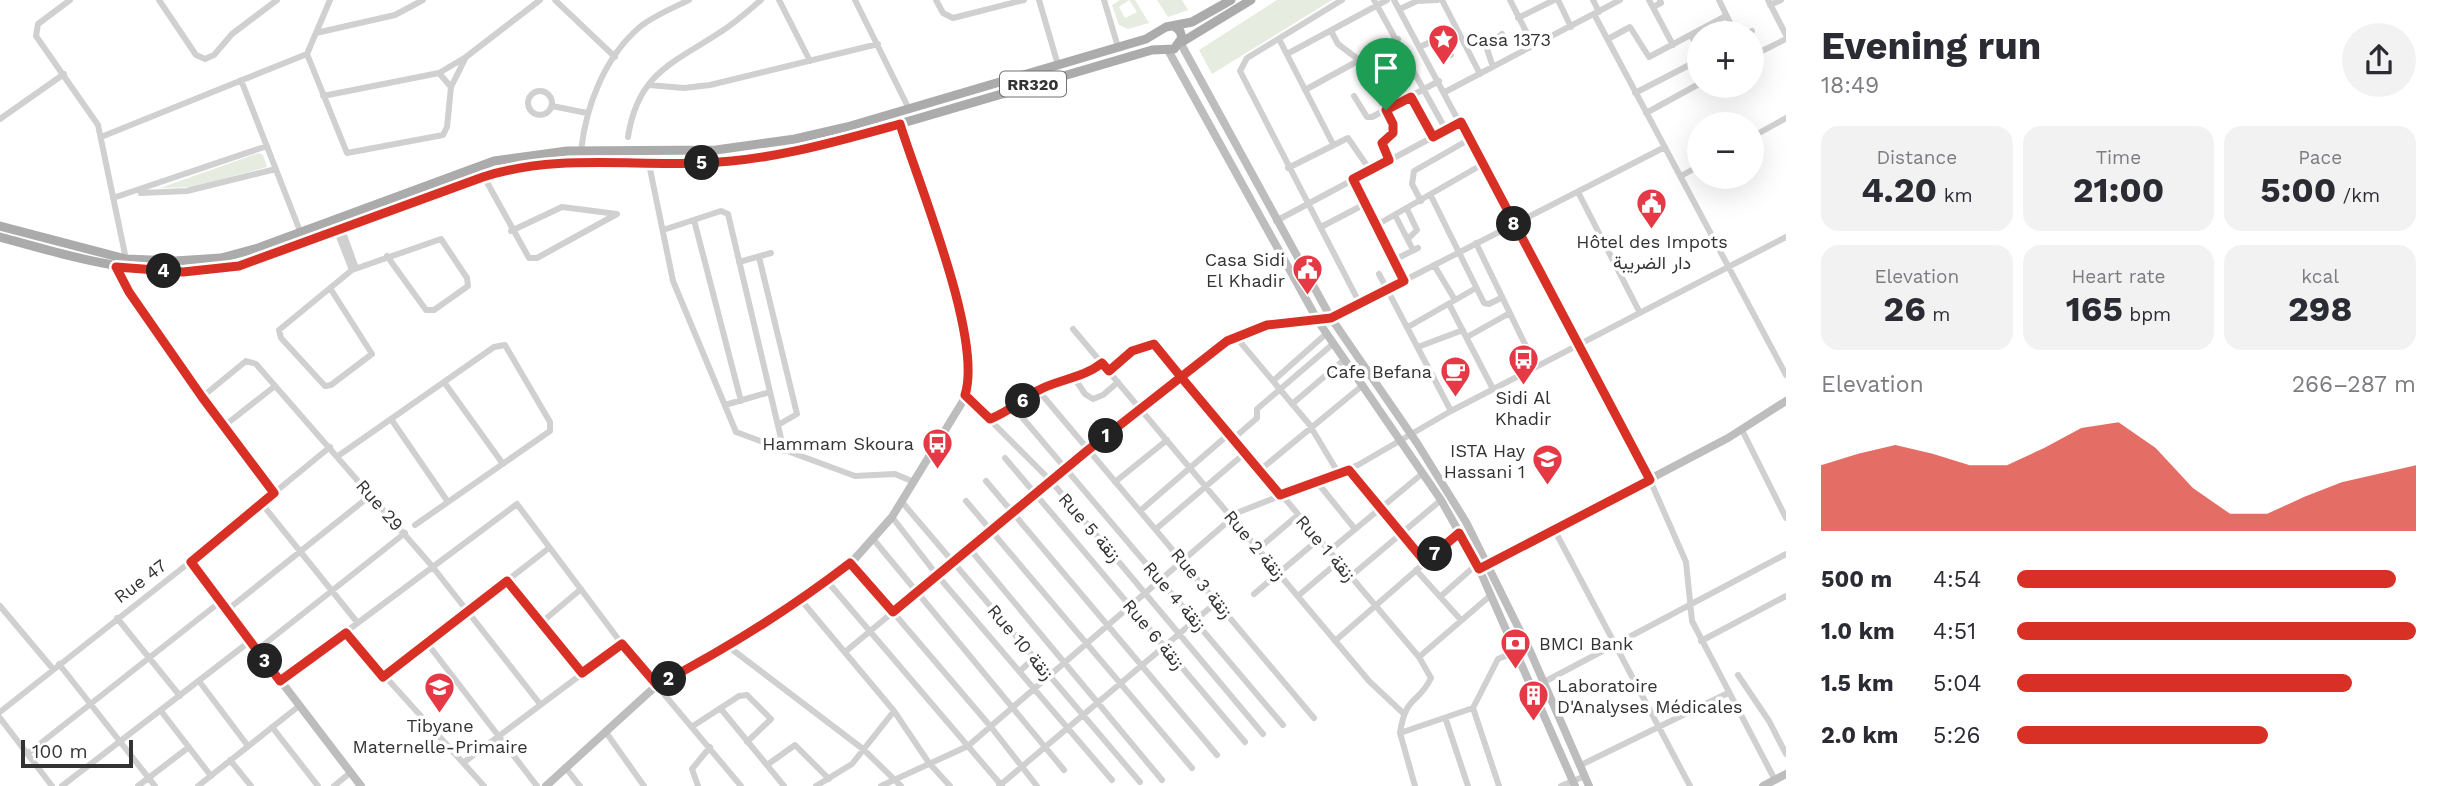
<!DOCTYPE html>
<html lang="en">
<head>
<meta charset="utf-8">
<style>
  :root { --surface:#fff; --page:#f2f2f3; --text:#2b2b33; --muted:#7c7c81; --accent:#d93025 }
  body { margin:0; font-family:"Work Sans",Vazirmatn,sans-serif; background:var(--page); color:var(--text); height:100vh; display:flex; flex-direction:column; font-size:26px; white-space:nowrap }
  * { box-sizing:border-box; margin:0 }
  p { font-size:23px; color:var(--muted) }
  .icon { flex:none; width:38px; height:38px; fill:none; stroke:currentColor; stroke-width:2; stroke-linecap:round; stroke-linejoin:round }
  .map { position:relative; flex:1; overflow:hidden }
  .drawer { display:flex; flex-direction:column; background:var(--surface); width:665px }
  .drawer>* { flex:none }
  .controls { position:absolute; left:1687px; top:21px; display:grid; gap:14px }
  .controls a { display:grid; place-items:center; width:77px; height:77px; border-radius:50%; background:var(--surface); box-shadow:0 7px 28px #0002; font-size:35px }
  .scale { position:absolute; left:21px; bottom:18px; width:112px; box-sizing:border-box; padding-left:7px; border:4px solid #333; border-top:0; font-size:19px; line-height:24px; white-space:nowrap; color:#333; -webkit-text-stroke:5px #fff; paint-order:stroke }
  .pin { position:absolute; display:grid; place-items:center; width:60px; height:60px; color:#fff; margin:-72px -30px; border-radius:50% 50% 50% 0; rotate:-45deg; box-shadow:0 0 7px #0007 }
  .pin .icon { rotate:45deg }
  .km { position:absolute; width:35px; height:35px; margin:-18px; border-radius:50%; background:#222; color:#fff; font-size:19px; line-height:35px; text-align:center }
  .round { display:grid; place-items:center; flex:none; width:74px; height:74px; border-radius:37px; background:var(--page) }
  .head { display:flex; align-items:center; justify-content:space-between; height:119px; padding:0 35px }
  h1 { font-size:38px; font-weight:700; line-height:52px }
  .metrics { display:grid; grid-template-columns:repeat(3,1fr); gap:10px; height:119px; padding:7px 35px }
  .metrics div { display:grid; align-content:center; border-radius:18px; background:var(--page); text-align:center }
  .metrics b { font-size:35px; font-weight:700 }
  .metrics small { font-size:19px; font-weight:400 }
  .metrics p { font-size:19px }
  .chart { height:196px; padding:14px 35px }
  .chart p { display:flex; justify-content:space-between }
  .chart svg { width:100%; height:126px; margin-top:7px; fill:var(--accent); opacity:.7 }
  ul { padding:0 35px; list-style:none; font-size:23px }
  li { display:grid; grid-template-columns:112px 84px 1fr; align-items:center; height:52px }
  li i { height:18px; border-radius:9px; background:var(--accent) }
  main { display:flex; flex:1; min-height:0 }
  .map>svg:first-child { display:block }
  .green { fill:#e6ecdf }
  .lines { fill:none; stroke-linecap:round; stroke-linejoin:round }
  .street { stroke:#d0d0d0; stroke-width:6 }
  .secondary { stroke:#bdbdbd; stroke-width:8 }
  .primary { stroke:#ababab; stroke-width:9 }
  .route-casing { stroke:#fff; stroke-width:14 }
  .route { stroke:#d93025; stroke-width:9 }
  .labels { text-anchor:middle; dominant-baseline:central; stroke-width:7; stroke-linejoin:round; paint-order:stroke }
  .shield { fill:#fff; stroke:#707070; stroke-width:2 }
  .shield-label { font-size:16px; font-weight:bold; fill:#333 }
  .poi-label { font-size:18px; fill:#333; stroke:#fff; text-anchor:end }
  .street-label { font-size:18px; fill:#333; stroke:#fff }
</style>
</head>
<body>
<main>
<div class="map">
<svg width="1786" height="786" viewBox="0 0 1786 786">
  <rect width="100%" height="100%" fill="#fff"/>
  <path class="green" d="M 1120,0 L 1129,0 L 1119,7 L 1125,18 L 1137,12 L 1129,0 L 1135,0 L 1149,23 L 1128,29 L 1119,25 L 1112,5 Z
    M 1157,0 L 1182,0 L 1188,10 L 1168,17 Z
    M 1277,0 L 1332,0 L 1212,74 L 1199,50 Z
    M 259,153 L 263,155 L 267,167 L 194,187 L 160,188 Z"/>
  <g class="lines">
    <path class="street" d="M 70,0 L 38,24 L 36,36 L 98,125 L 126,259
      M 159,0 L 196,55 L 205,59 L 214,55 L 232,34 L 277,0
      M 330,0 L 307,54 L 347,153 L 443,135 L 447,127 L 451,87 L 466,57
      M 555,0 L 615,57
      M 779,0 L 810,61
      M 855,0 L 909,109
      M 936,0 L 943,13 L 953,18 L 1024,0
      M 1039,0 L 1058,65
      M 1104,0 L 1118,47
      M 1342,0 L 1247,58 L 1240,71 L 1360,304
      M 1374,0 L 1446,130
      M 1394,0 L 1650,480 L 1686,562 L 1692,621 L 1775,780
      M 1442,0 L 1480,74
      M 1510,0 L 1533,45
      M 1558,0 L 1571,27
      M 1593,0 L 1599,12
      M 1649,0 L 1673,45
      M 1719,0 L 1735,33
      M 1768,0 L 1786,35
      M 1770,5 L 1781,0
      M 1653,7 L 1661,3 L 1660,0
      M 1400,9 L 1417,1 L 1437,0
      M 1594,14 L 1786,375
      M 1518,18 L 1554,0
      M 1331,31 L 1338,44 L 1359,60 L 1393,124 L 1393,133 L 1382,143 L 1389,160
      M 316,33 L 395,15 L 423,0
      M 1748,33 L 1752,31
      M 1691,35 L 1699,50
      M 1441,37 L 1451,55
      M 1279,39 L 1333,144
      M 1608,39 L 1630,27 L 1649,57 L 1726,16
      M 1420,47 L 1457,29
      M 1381,48 L 1407,99
      M 1287,54 L 1387,0
      M 1752,56 L 1786,39
      M 1493,67 L 1486,46 L 1502,34
      M 1392,70 L 1409,60
      M 439,73 L 451,87
      M 241,80 L 300,231
      M 649,85 L 684,88 L 710,85 L 878,44
      M 1305,90 L 1398,39
      M528 103a12 12 0 1 1 24 0a12 12 0 1 1-24 0Z
      M 1445,92 L 1620,0
      M 1635,93 L 1699,60
      M 323,96 L 439,73 L 466,57 L 540,0
      M 1354,96 L 1367,117 L 1372,117 L 1439,81
      M 1411,97 L 1433,137
      M 552,106 L 587,113
      M 1646,113 L 1699,84
      M 0,119 L 64,74
      M 101,137 L 307,54
      M 628,137 C 638,72 674,63 722,31 C 736,22 748,11 761,0
      M 1752,137 L 1786,118
      M 581,151 C 586,105 605,56 641,26 C 655,15 673,8 689,0
      M 649,164 L 673,281 L 736,432 L 855,476 L 895,474 L 914,482
      M 1288,168 L 1348,138 L 1370,170
      M 1681,176 L 1699,166
      M 484,177 L 529,258 L 537,258 L 617,214 L 562,207 L 511,231
      M 1354,179 L 1392,261
      M 1578,192 L 1640,313
      M 141,193 L 187,191 L 276,169
      M 1431,196 L 1484,303 L 1489,304 L 1501,298
      M 113,198 L 267,146
      M 1421,201 L 1412,184 L 1414,171 L 1470,139
      M 1407,209 L 1417,230 L 1408,239
      M 1395,215 L 1413,250
      M 694,220 L 741,401
      M 1276,221 L 1461,122
      M 1375,226 L 1483,164
      M 341,227 L 356,268
      M 1321,227 L 1365,204
      M 336,229 L 352,270
      M 663,230 L 721,211 L 728,214 L 784,451
      M 1476,243 L 1536,367
      M 759,257 L 797,414 L 778,425
      M 739,262 L 771,253
      M 1434,265 L 1455,300
      M 1379,274 L 1451,411
      M 1403,281 L 1392,261 L 1418,248
      M 330,288 L 372,354 L 331,385 L 325,386 L 281,338 L 279,330 L 352,270 L 441,239 L 467,278 L 468,286 L 434,310 L 426,310 L 387,256
      M 1449,304 L 1493,389
      M 1408,327 L 1476,288
      M 1073,329 L 1369,681 L 1403,713
      M 1236,337 L 1309,424 L 1339,474
      M 1467,337 L 1508,314
      M 1418,347 L 1463,330
      M 1109,371 L 1132,351 L 1154,344 L 1419,657 L 1431,678 C 1418,705 1406,694 1400,733
      M 1075,379 L 1085,394 L 1093,399 L 1103,395 L 1118,382
      M 1273,381 L 1327,333
      M 444,382 L 503,464
      M 1038,390 L 1314,718
      M 965,395 L 1051,481 L 1263,734
      M 202,397 L 246,361 L 256,364 L 432,566 L 540,704
      M 1292,404 L 1345,359
      M 725,405 L 770,392
      M 1015,409 L 1283,725
      M 391,419 L 448,502
      M 990,420 C 1012,411 1022,397 1041,389 C 1063,379 1083,377 1102,363
      M 224,426 L 275,386
      M 1742,430 L 1786,518
      M 1233,439 L 1257,418 L 1257,409 L 1334,343
      M 338,456 L 494,347 L 505,345 L 550,422 L 550,431 L 415,525
      M 1005,458 L 1245,742
      M 1260,470 L 1363,385
      M 1349,470 L 1425,562
      M 986,481 L 1217,755
      M 1115,482 L 1167,440
      M 1317,482 L 1355,529
      M 274,493 L 330,447
      M 966,501 L 1192,768
      M 902,502 L 1140,782
      M 262,504 L 357,622
      M 1140,511 L 1229,434
      M 892,517 L 937,575 L 1112,780
      M 1156,529 L 1245,453
      M 1555,531 L 1690,786
      M 874,540 L 1064,770
      M 969,548 L 1162,780
      M 1258,549 L 1298,515
      M 1329,551 L 1423,473
      M 851,563 L 991,727 L 1037,786
      M 1416,570 L 1461,620
      M 1351,576 L 1441,500
      M 507,581 L 581,673
      M 827,581 L 1002,786
      M 1254,594 L 1319,539
      M 1298,596 L 1338,562
      M 1440,597 L 1477,564
      M 801,600 L 894,711 L 929,763 L 950,786
      M 0,606 L 53,669
      M 227,610 L 371,495
      M 117,618 L 180,696
      M 542,622 L 581,589
      M 346,633 L 484,786
      M 1335,641 L 1459,533
      M 1701,641 L 1786,596
      M 427,643 L 537,786
      M 729,647 L 863,749 L 901,786
      M 257,650 L 405,533
      M 845,652 L 1065,469 L 1227,341 L 1267,325 L 1331,318 L 1665,147
      M 1419,657 L 1491,595
      M 59,664 L 155,786
      M 1020,671 L 1034,658
      M 1738,675 L 1769,721 L 1786,754
      M 383,677 L 549,548
      M 199,681 L 248,746
      M 280,681 L 517,504 L 622,644 L 741,786
      M 1544,682 L 1786,554
      M 1473,708 L 1499,786
      M 721,709 L 784,786
      M 161,711 L 211,776
      M 0,712 L 190,562
      M 0,718 L 52,786
      M 1446,720 L 1468,786
      M 693,726 L 739,696 L 747,695 L 771,719 L 747,742
      M 272,727 L 318,786
      M 605,731 L 644,786
      M 27,754 L 220,602
      M 230,760 L 251,786
      M 463,763 L 622,644
      M 767,765 L 795,745 L 829,779
      M 1581,765 L 1728,693
      M 565,767 L 580,786
      M 62,786 L 249,642
      M 138,786 L 189,747
      M 198,786 L 299,706
      M 334,786 L 351,772
      M 698,786 L 692,769 L 710,747
      M 816,786 L 852,764 L 894,711
      M 881,786 L 968,746 L 1239,512 L 1358,465 L 1451,411 L 1786,237
      M 999,786 L 1218,601
      M 1415,786 L 1400,733 L 1473,708 L 1498,659 L 1517,651
      M 1561,786 L 1585,776"/>
    <path class="secondary" d="M 1181,44 L 1331,318 L 1417,443 L 1466,522 L 1530,651 L 1589,786
      M 1168,50 L 1318,321 L 1441,500 L 1477,564 L 1575,786
      M 115,267 L 129,292 L 202,397 L 274,493 L 190,562 L 361,786
      M 1484,566 L 1728,438 L 1786,401
      M 546,786 L 657,685 L 729,647 L 801,600 L 851,563 L 892,517 L 963,401 L 969,374 L 969,357 L 960,311 L 900,124
      M 1763,786 L 1786,774"/>
    <path class="primary" d="M 1182,42 L 1251,0
      M 0,226 L 126,259 L 175,261 L 221,258 L 258,248 L 494,161 L 567,151 L 716,150 L 795,139 L 847,127 L 1146,39 L 1166,27 L 1192,22 L 1231,0
      M 0,237 C 76,258 150,281 231,267 L 510,169 L 567,162 L 703,163 L 776,155 L 831,144 L 1152,50 L 1174,49 L 1182,38 L 1180,31 L 1174,26"/>
  </g>
  <g class="lines">
    <defs>
      <path id="route" d="M 1386,110 L 1393,124 L 1393,133 L 1382,143 L 1389,160 L 1353,179 L 1404,281 L 1331,318 L 1267,325 L 1227,341 L 1088,450 L 893,612 L 850,563 C 789,610 726,649 657,685 L 622,644 L 582,673 L 507,581 L 383,677 L 346,633 L 280,681 L 191,562 L 274,493 L 202,397 L 129,292 L 116,267 L 183,272 L 239,266 L 483,177 C 554,154 628,166 701,163 C 770,161 835,142 900,124 C 919,185 983,339 965,395 L 990,419 C 1011,411 1019,401 1037,391 C 1058,379 1082,379 1102,363 L 1109,371 L 1132,351 L 1154,344 L 1181,377 L 1280,495 L 1349,470 L 1425,562 L 1459,533 L 1479,569 L 1650,480 L 1461,122 L 1433,137 L 1411,97 L 1386,110"/>
    </defs>
    <use href="#route" class="route-casing"/>
    <use href="#route" class="route"/>
  </g>
  <defs>
    <symbol id="sight-pin" viewBox="-11 -11 22 30"><path d="M0 17L-7.5 6A9.5 9.5 0 1 1 7.5 6Z" fill="#e63946" stroke="#fff"/><path d="M0-6L1.8-2.2L6-1.7L2.9 1.2L3.7 5.4L0 3.3L-3.7 5.4L-2.9 1.2L-6-1.7L-1.8-2.2Z" fill="#fff"/></symbol>
    <symbol id="civic-pin" viewBox="-11 -11 22 30"><path d="M0 17L-7.5 6A9.5 9.5 0 1 1 7.5 6Z" fill="#e63946" stroke="#fff"/><path d="M-.6-6.5H3V-4.5H.6V-3L4-1V1h2V6H-6V1h2V-1L-.6-3ZM-1.2 2.5V6h2.4V2.5Z" fill="#fff"/></symbol>
    <symbol id="bus-pin" viewBox="-11 -11 22 30"><path d="M0 17L-7.5 6A9.5 9.5 0 1 1 7.5 6Z" fill="#e63946" stroke="#fff"/><path d="M-5-6H5V4H4V6H2V4H-2V6H-4V4H-5ZM-3.5-4V0h7V-4ZM-3.5 1.2v1.5H-2V1.2ZM2 1.2v1.5H3.5V1.2Z" fill="#fff"/></symbol>
    <symbol id="cafe-pin" viewBox="-11 -11 22 30"><path d="M0 17L-7.5 6A9.5 9.5 0 1 1 7.5 6Z" fill="#e63946" stroke="#fff"/><path d="M-5.5-4.5H6V0H3Q3 3.5 0 3.5H-2.5Q-5.5 3.5-5.5 0ZM3-3.2v2h1.7v-2ZM-6 4.5H4V6H-6Z" fill="#fff"/></symbol>
    <symbol id="university-pin" viewBox="-11 -11 22 30"><path d="M0 17L-7.5 6A9.5 9.5 0 1 1 7.5 6Z" fill="#e63946" stroke="#fff"/><path d="M0-5L7-2L0 1L-7-2ZM-4 1L0 2.5L4 1V4Q0 6-4 4Z" fill="#fff"/></symbol>
    <symbol id="bank-pin" viewBox="-11 -11 22 30"><path d="M0 17L-7.5 6A9.5 9.5 0 1 1 7.5 6Z" fill="#e63946" stroke="#fff"/><path d="M-6-4H6V4H-6ZM0-2.3a2.3 2.3 0 1 0 0 4.6a2.3 2.3 0 1 0 0-4.6Z" fill="#fff"/></symbol>
    <symbol id="school-pin" viewBox="-11 -11 22 30"><path d="M0 17L-7.5 6A9.5 9.5 0 1 1 7.5 6Z" fill="#e63946" stroke="#fff"/><path d="M0-5L7-2L0 1L-7-2ZM-4 1L0 2.5L4 1V4Q0 6-4 4Z" fill="#fff"/></symbol>
    <symbol id="building-pin" viewBox="-11 -11 22 30"><path d="M0 17L-7.5 6A9.5 9.5 0 1 1 7.5 6Z" fill="#e63946" stroke="#fff"/><path d="M-4-6H4V6H1V3H-1V6H-4ZM-2.5-4.3h1.7v1.8h-1.7ZM.8-4.3h1.7v1.8H.8ZM-2.5-1h1.7V.8h-1.7ZM.8-1h1.7V.8H.8Z" fill="#fff"/></symbol>
  </defs>
  <g fill-rule="evenodd">
    <use href="#sight-pin" x="1426" y="22" width="35" height="47"/>
    <use href="#civic-pin" x="1634" y="186" width="35" height="47"/>
    <use href="#civic-pin" x="1290" y="252" width="35" height="47"/>
    <use href="#bus-pin" x="1506" y="342" width="35" height="47"/>
    <use href="#cafe-pin" x="1438" y="354" width="35" height="47"/>
    <use href="#bus-pin" x="920" y="426" width="35" height="47"/>
    <use href="#university-pin" x="1530" y="442" width="35" height="47"/>
    <use href="#bank-pin" x="1498" y="626" width="35" height="47"/>
    <use href="#school-pin" x="422" y="670" width="35" height="47"/>
    <use href="#building-pin" x="1516" y="678" width="35" height="47"/>
  </g>
  <g class="labels">
    <rect class="shield" x="1000" y="71.5" width="66" height="25" rx="5"/>
    <g class="shield-label">
      <text x="1033" y="84">RR320</text>
    </g>
    <g class="poi-label">
      <text x="1466" y="39" text-anchor="start">Casa 1373</text>
      <text x="1652" y="241" text-anchor="middle">Hôtel des Impots<tspan x="1652" dy="21">دار الضريبة</tspan></text>
      <text x="1285" y="259">Casa Sidi<tspan x="1285" dy="21">El Khadir</tspan></text>
      <text x="1432" y="371">Cafe Befana</text>
      <text x="1523" y="397" text-anchor="middle">Sidi Al<tspan x="1523" dy="21">Khadir</tspan></text>
      <text x="914" y="443">Hammam Skoura</text>
      <text x="1525" y="450">ISTA Hay<tspan x="1525" dy="21">Hassani 1</tspan></text>
      <text x="1539" y="643" text-anchor="start">BMCI Bank</text>
      <text x="1557" y="685" text-anchor="start">Laboratoire<tspan x="1557" dy="21">D'Analyses Médicales</tspan></text>
      <text x="440" y="725" text-anchor="middle">Tibyane<tspan x="440" dy="21">Maternelle-Primaire</tspan></text>
    </g>
    <g class="street-label">
      <text transform="translate(380 505) rotate(49)">Rue 29</text>
      <text transform="translate(1090 527) rotate(49)">Rue 5 زنقة</text>
      <text transform="translate(1255 545) rotate(50)">Rue 2 زنقة</text>
      <text transform="translate(1326 548) rotate(49)">Rue 1 زنقة</text>
      <text transform="translate(140 581) rotate(-37)">Rue 47</text>
      <text transform="translate(1202 583) rotate(50)">Rue 3 زنقة</text>
      <text transform="translate(1175 596) rotate(49)">Rue 4 زنقة</text>
      <text transform="translate(1154 634) rotate(50)">Rue 6 زنقة</text>
      <text transform="translate(1021 642) rotate(50)">Rue 10 زنقة</text>
    </g>
  </g>
</svg>
<div class="controls">
<a>+</a>
<a>−</a>
</div>
<div class="scale">100 m</div>
<div class="pin" style="left:1386px;top:110px;background:#1e9e55"><svg class="icon" aria-label="arrive" viewBox="0 0 24 24"><path d="M6 21V4h12l-3 4 3 4H6"/></svg></div>
<b class="km" style="left:1106px;top:436px">1</b>
<b class="km" style="left:669px;top:679px">2</b>
<b class="km" style="left:265px;top:661px">3</b>
<b class="km" style="left:164px;top:271px">4</b>
<b class="km" style="left:702px;top:163px">5</b>
<b class="km" style="left:1023px;top:401px">6</b>
<b class="km" style="left:1435px;top:554px">7</b>
<b class="km" style="left:1514px;top:224px">8</b>
</div>
<section class="drawer">
<div class="head"><div><h1>Evening run</h1><p>18:49</p></div><a class="round"><svg class="icon" aria-label="share" viewBox="0 0 24 24"><path d="M12 15V3M7 8l5-5 5 5M5 13v7h14v-7"/></svg></a></div>
<div class="metrics">
<div><p>Distance</p><b>4.20<small> km</small></b></div>
<div><p>Time</p><b>21:00</b></div>
<div><p>Pace</p><b>5:00<small> /km</small></b></div>
</div>
<div class="metrics">
<div><p>Elevation</p><b>26<small> m</small></b></div>
<div><p>Heart rate</p><b>165<small> bpm</small></b></div>
<div><p>kcal</p><b>298</b></div>
</div>
<div class="chart"><p><span>Elevation</span>266–287 m</p>
<svg viewBox="0 0 160 44" preserveAspectRatio="none"><path d="M0 44V21L10 17L20 14L30 17L40 21L50 21L60 15L70 8L80 6L90 15L100 29L110 38L120 38L130 32L140 27L150 24L160 21V44z"/></svg>
</div>
<ul>
<li><b>500 m</b>4:54<i style="width:95%"></i></li>
<li><b>1.0 km</b>4:51<i style="width:100%"></i></li>
<li><b>1.5 km</b>5:04<i style="width:84%"></i></li>
<li><b>2.0 km</b>5:26<i style="width:63%"></i></li>
</ul>
</section>
</main>
</body>
</html>
